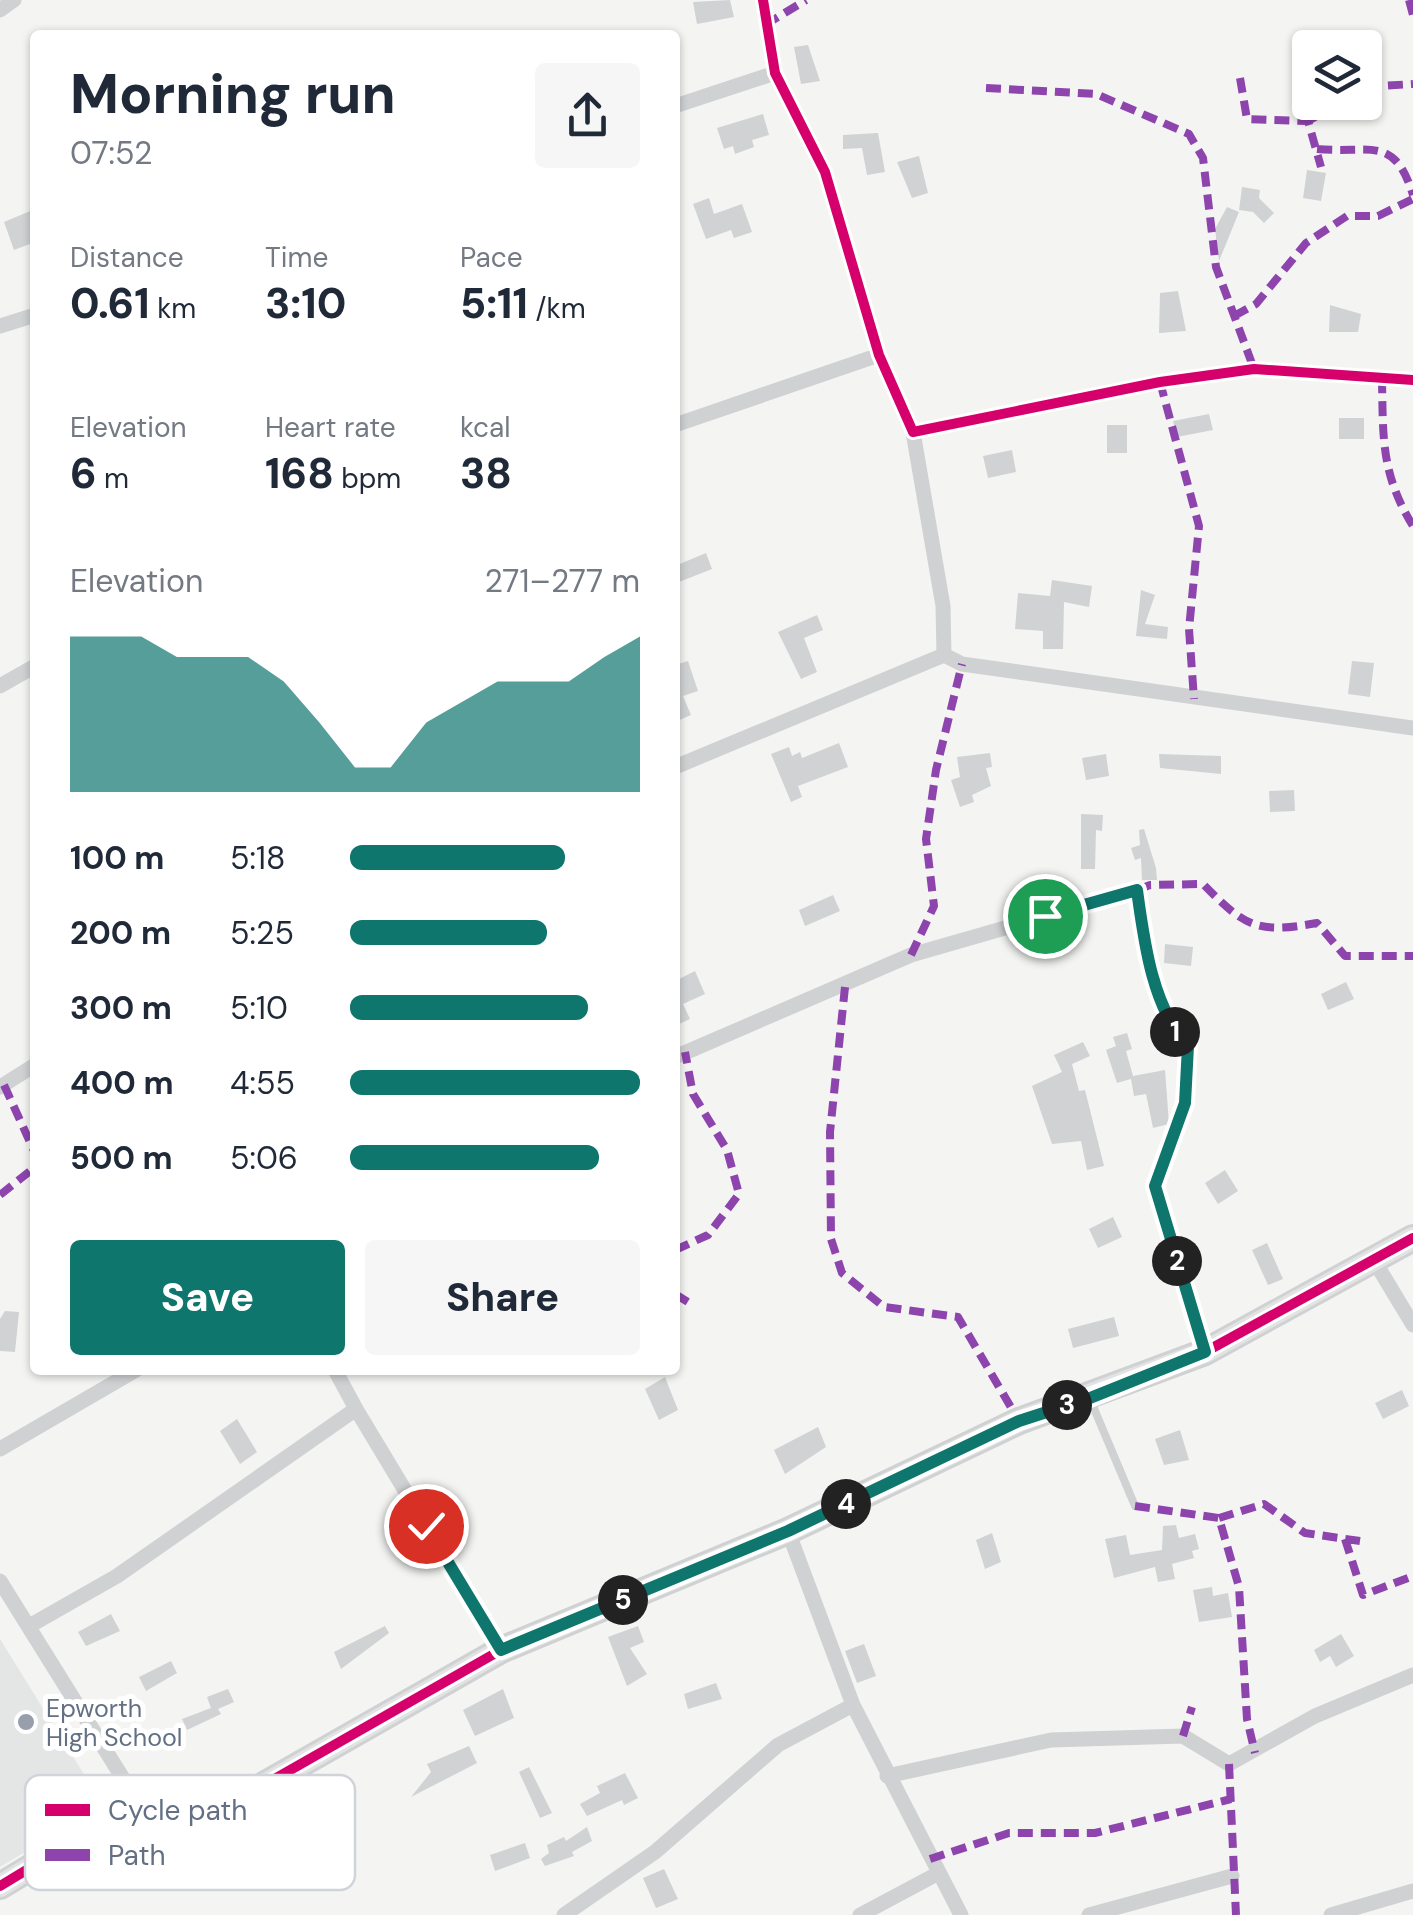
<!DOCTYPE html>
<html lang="en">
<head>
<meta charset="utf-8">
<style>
  :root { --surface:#fff; --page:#f6f6f7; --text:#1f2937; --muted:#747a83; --accent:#0f766e }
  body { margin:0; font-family:"DM Sans",sans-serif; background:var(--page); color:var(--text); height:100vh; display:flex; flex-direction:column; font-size:38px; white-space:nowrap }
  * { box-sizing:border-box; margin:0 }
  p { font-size:32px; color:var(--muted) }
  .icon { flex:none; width:55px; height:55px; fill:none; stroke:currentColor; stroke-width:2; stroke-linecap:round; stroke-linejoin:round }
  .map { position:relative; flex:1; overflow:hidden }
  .side { position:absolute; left:30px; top:30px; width:650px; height:1345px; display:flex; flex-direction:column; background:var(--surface); border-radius:10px; box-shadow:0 2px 8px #0004 }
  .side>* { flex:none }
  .buttons { position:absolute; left:1292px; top:30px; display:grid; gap:20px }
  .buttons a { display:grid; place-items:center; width:90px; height:90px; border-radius:10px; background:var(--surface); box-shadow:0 2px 8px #0004; font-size:50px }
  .pin { position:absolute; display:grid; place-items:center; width:85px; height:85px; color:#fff; margin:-42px; border:5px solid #fff; border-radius:50%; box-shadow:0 2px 10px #0007 }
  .km { position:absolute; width:50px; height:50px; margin:-25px; border-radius:50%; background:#222; color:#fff; font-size:28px; line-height:50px; text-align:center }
  .round { display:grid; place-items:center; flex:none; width:105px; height:105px; border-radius:10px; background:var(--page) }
  .overview { display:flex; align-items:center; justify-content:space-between; height:170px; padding:0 40px }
  h1 { font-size:55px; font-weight:800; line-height:75px }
  .stats { display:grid; grid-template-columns:repeat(3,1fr); gap:15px; height:170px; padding:10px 40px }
  .stats div { display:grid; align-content:center }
  .stats b { font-size:42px; font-weight:800 }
  .stats small { font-size:28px; font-weight:400 }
  .stats p { font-size:28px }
  .chart { height:280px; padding:20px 40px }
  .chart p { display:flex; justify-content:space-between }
  .chart svg { width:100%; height:180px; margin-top:10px; fill:var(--accent); opacity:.7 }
  .primary-button { display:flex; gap:20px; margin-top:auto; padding:20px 40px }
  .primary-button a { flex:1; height:115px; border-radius:10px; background:var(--accent); color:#fff; font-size:40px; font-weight:800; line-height:115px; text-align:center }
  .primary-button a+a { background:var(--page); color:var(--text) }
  ul { padding:0 40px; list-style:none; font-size:32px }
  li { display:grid; grid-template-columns:160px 120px 1fr; align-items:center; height:75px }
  li i { height:25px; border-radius:12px; background:var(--accent) }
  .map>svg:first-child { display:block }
  .built { fill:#e4e6e5 }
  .building { fill:#d0d2d3 }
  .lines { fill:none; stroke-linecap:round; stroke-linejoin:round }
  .secondary-casing { stroke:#cfd1d2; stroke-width:28 }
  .lane { stroke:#d0d1d2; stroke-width:8 }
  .street { stroke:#d0d1d2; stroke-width:15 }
  .secondary { stroke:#e2e3e4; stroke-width:22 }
  .quiet { stroke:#8e44ad; stroke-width:8; stroke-dasharray:15 8; stroke-linecap:butt }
  .cycleway-casing { stroke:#fff; stroke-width:16 }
  .cycleway { stroke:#d6006c; stroke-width:10 }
  .route-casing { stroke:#fff; stroke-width:20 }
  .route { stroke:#0f766e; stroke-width:12 }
  .poi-dot { fill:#969fab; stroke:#fff; stroke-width:4 }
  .labels { text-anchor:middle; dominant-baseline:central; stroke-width:10; stroke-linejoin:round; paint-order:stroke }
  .poi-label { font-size:25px; fill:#637084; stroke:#fff; text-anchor:start }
  .key { fill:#fff; stroke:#d0d4da; stroke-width:2.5 }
  .key-label { font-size:28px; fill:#637084 }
</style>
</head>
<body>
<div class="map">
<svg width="1413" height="1915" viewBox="0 0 1413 1915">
  <rect width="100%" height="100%" fill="#f4f5f3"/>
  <path class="built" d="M 0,1639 L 103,1805 L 0,1867 Z"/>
  <path class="building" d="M 730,0 L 734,17 L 697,24 L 693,2 Z
    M 808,45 L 820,81 L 801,84 L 794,47 Z
    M 763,114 L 769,135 L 752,140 L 754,147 L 735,154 L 733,146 L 724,149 L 717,128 Z
    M 878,133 L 885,172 L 867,175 L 862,148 L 843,149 L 843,135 Z
    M 919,156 L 928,193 L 912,198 L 897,162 Z
    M 1307,170 L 1326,173 L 1321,201 L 1303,198 Z
    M 1242,187 L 1260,190 L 1259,198 L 1274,213 L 1264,223 L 1253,212 L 1239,210 Z
    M 709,198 L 714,214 L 742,204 L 752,232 L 734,238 L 731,230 L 706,239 L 693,204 Z
    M 1227,207 L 1239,212 L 1219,261 L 1215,229 Z
    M 35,209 L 35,242 L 14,250 L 4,222 Z
    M 1178,291 L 1186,331 L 1159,333 L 1160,293 Z
    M 1330,305 L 1361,314 L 1358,332 L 1329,332 Z
    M 1209,414 L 1213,430 L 1177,437 L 1173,421 Z
    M 1339,418 L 1364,418 L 1364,439 L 1339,439 Z
    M 1107,425 L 1127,425 L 1127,453 L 1107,453 Z
    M 1012,450 L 1016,472 L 988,478 L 983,456 Z
    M 706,553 L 712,569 L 679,582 L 675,566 Z
    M 1052,580 L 1092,586 L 1089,607 L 1064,602 L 1063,649 L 1043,649 L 1043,631 L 1015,629 L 1018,593 L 1050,596 Z
    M 1141,590 L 1155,595 L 1145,624 L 1168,627 L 1167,639 L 1136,636 Z
    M 817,615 L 823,630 L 804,638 L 817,672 L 801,679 L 778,632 Z
    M 688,661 L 698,691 L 683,696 L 691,715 L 675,722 L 675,665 Z
    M 1352,661 L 1374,663 L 1370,697 L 1348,694 Z
    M 839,743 L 848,767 L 798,786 L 802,797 L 791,802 L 771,754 L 789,747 L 792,756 L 800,752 L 802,758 Z
    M 990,753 L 992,767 L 986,768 L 991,786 L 972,795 L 974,802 L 960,807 L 951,780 L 960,777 L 957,757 Z
    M 1106,754 L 1109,776 L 1086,780 L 1082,758 Z
    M 1159,754 L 1221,756 L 1221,774 L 1160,768 Z
    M 1294,790 L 1295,811 L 1270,812 L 1269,791 Z
    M 1081,814 L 1103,815 L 1102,831 L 1096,830 L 1095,869 L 1081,869 Z
    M 1144,829 L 1156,868 L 1157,880 L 1142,880 L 1141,858 L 1135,860 L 1131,848 L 1140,845 L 1139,830 Z
    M 833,895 L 840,911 L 805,926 L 799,910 Z
    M 1165,944 L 1193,947 L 1191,966 L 1164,963 Z
    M 695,971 L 705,994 L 683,1004 L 690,1019 L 675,1026 L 675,981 Z
    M 1346,982 L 1354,999 L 1328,1010 L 1321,994 Z
    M 1127,1033 L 1132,1049 L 1126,1051 L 1133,1076 L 1165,1070 L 1169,1124 L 1153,1128 L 1146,1094 L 1134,1096 L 1131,1079 L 1117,1083 L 1106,1050 L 1116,1046 L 1113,1037 Z
    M 1083,1042 L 1090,1056 L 1072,1064 L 1079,1091 L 1085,1090 L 1104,1166 L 1087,1170 L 1081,1141 L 1052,1144 L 1032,1086 L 1062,1072 L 1054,1055 Z
    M 1225,1170 L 1238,1191 L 1218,1204 L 1205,1183 Z
    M 1113,1217 L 1122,1237 L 1098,1248 L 1089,1229 Z
    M 1267,1243 L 1283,1279 L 1268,1285 L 1252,1250 Z
    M 5,1311 L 19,1312 L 15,1352 L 0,1351 L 0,1319 Z
    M 1114,1317 L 1119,1336 L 1073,1348 L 1068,1329 Z
    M 665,1377 L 678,1410 L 659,1420 L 645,1389 Z
    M 1402,1390 L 1409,1406 L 1383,1419 L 1375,1403 Z
    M 237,1419 L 257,1452 L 240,1464 L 220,1431 Z
    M 818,1427 L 826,1447 L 785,1474 L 774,1450 Z
    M 1180,1430 L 1189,1460 L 1164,1465 L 1155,1439 Z
    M 1176,1525 L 1179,1538 L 1195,1534 L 1199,1549 L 1192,1551 L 1194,1558 L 1172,1564 L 1175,1579 L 1158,1582 L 1155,1567 L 1114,1578 L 1105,1539 L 1126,1535 L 1130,1555 L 1162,1550 L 1163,1526 Z
    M 992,1533 L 1001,1562 L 985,1569 L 976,1540 Z
    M 1212,1587 L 1213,1596 L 1228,1593 L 1232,1617 L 1199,1622 L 1193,1590 Z
    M 111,1614 L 120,1631 L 86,1646 L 78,1632 Z
    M 385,1626 L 389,1633 L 341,1669 L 334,1652 Z
    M 638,1626 L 644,1642 L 630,1648 L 647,1674 L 627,1686 L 608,1637 Z
    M 1341,1634 L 1354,1656 L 1336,1667 L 1330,1656 L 1320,1662 L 1314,1650 Z
    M 864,1644 L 876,1676 L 857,1683 L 845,1651 Z
    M 171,1661 L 177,1673 L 146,1691 L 139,1677 Z
    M 716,1683 L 722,1699 L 688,1709 L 684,1694 Z
    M 228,1689 L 234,1702 L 218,1709 L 221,1714 L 187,1730 L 182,1719 L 211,1708 L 207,1697 Z
    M 503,1689 L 514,1718 L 475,1736 L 463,1710 Z
    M 469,1746 L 477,1763 L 411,1797 L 431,1772 L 427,1764 Z
    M 529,1767 L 552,1813 L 540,1818 L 519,1772 Z
    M 625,1773 L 638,1798 L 624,1805 L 622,1800 L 587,1816 L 580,1804 L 600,1793 L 597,1786 Z
    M 587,1827 L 592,1841 L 572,1852 L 574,1856 L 545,1866 L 541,1859 L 549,1853 L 547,1845 L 564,1837 L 566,1841 Z
    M 525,1843 L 530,1858 L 495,1871 L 490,1855 Z
    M 664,1869 L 678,1899 L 656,1908 L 643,1878 Z"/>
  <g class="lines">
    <defs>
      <path id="secondary" d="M 0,1886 L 71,1843 L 102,1831 L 220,1810 L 501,1650 L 788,1531 L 1019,1421 L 1205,1352 L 1413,1238"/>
    </defs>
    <use href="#secondary" class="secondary-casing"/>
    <path class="lane" d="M 1137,890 C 1144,941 1152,1007 1188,1046 L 1185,1103 L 1155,1186 L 1203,1347
      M 1090,1399 L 1135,1506"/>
    <path class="street" d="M 763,0 L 775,73 L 825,172 L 879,355 L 913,432 L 1160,382 L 1254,369 L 1413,380
      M 0,10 L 14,0
      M 675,106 L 775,73
      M 0,326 L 35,315
      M 675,425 L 879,355
      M 913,432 L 943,606 L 944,655
      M 0,686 L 35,666
      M 675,767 L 944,655 L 962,664 L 1413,728
      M 675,1057 L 911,955 L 1137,890
      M 0,1087 L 35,1065
      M 1375,1262 L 1413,1325
      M 356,1409 L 501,1650
      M 0,1449 L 136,1370
      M 788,1531 L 853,1705 L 961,1915
      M 0,1581 L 134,1796 L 140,1822
      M 31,1625 L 117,1576 L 356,1409 L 335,1370
      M 887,1776 L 1051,1740 L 1183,1736 L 1229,1764 L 1315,1716 L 1413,1675
      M 564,1915 L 655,1852 L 778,1745 L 853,1705
      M 860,1915 L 937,1874
      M 1089,1915 L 1232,1876
      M 1331,1915 L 1413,1891"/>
    <use href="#secondary" class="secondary"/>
    <path class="quiet" d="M 1409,0 L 1413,15
      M 765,25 L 806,0
      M 1240,78 L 1247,119 L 1308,121 L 1321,167
      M 1365,87 L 1413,84
      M 986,88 L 1096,94 L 1189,134 L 1203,158 L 1216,267 L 1254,369
      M 1308,121 L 1341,102
      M 1317,149 C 1371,154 1394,134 1413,195
      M 1234,316 L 1256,304 L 1306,243 L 1347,216 L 1378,216 L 1413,199
      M 1382,378 C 1383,438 1381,474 1413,526
      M 1160,382 L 1199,526 L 1189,629 L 1194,699
      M 1137,890 L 1150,885 L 1203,884 C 1245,927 1257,934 1317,923 L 1345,956 L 1413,956
      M 911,955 L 934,906 L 926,839 L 936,770 L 962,664
      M 845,987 L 830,1132 L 831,1239 L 842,1273 L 884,1307 L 958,1317 L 1019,1421
      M 4,1085 L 35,1153
      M 0,1195 L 35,1167
      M 675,1250 L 708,1235 L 739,1194 L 727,1150 L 693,1094 L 685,1052
      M 675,1294 L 691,1304
      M 1135,1506 L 1219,1518 L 1239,1587 L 1247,1719 L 1255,1753
      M 1219,1518 L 1264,1504 L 1305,1533 L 1360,1541
      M 1345,1539 L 1363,1595 L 1413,1576
      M 1183,1736 L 1192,1707
      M 1229,1764 L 1236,1915
      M 930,1859 L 1009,1833 L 1095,1833 L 1231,1799"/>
    <defs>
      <path id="cycleway" d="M 763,0 L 775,73 L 825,172 L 879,355 L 913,432 L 1160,382 L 1254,369 L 1413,380
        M 0,1886 L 71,1843 L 102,1831 L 220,1810 L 501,1650 L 788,1531 L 1019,1421 L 1205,1352 L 1413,1238"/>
    </defs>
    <use href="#cycleway" class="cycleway-casing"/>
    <use href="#cycleway" class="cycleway"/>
  </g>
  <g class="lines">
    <defs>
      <path id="route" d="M 426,1526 L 501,1650 L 788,1531 L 1019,1421 L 1090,1398 L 1205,1352 L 1155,1186 L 1185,1103 L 1188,1046 C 1152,1007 1144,941 1137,890 L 1045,916"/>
    </defs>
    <use href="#route" class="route-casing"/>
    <use href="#route" class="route"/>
  </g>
  <circle class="poi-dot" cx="26" cy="1722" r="10"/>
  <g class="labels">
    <g class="poi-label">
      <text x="46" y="1708">Epworth<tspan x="46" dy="29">High School</tspan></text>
    </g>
  </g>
  <rect x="25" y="1775" width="330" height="115" rx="15" class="key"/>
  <rect x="45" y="1804" width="45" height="12" fill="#d6006c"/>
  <rect x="45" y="1849" width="45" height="12" fill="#8e44ad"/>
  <g class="key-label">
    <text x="108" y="1820">Cycle path</text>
    <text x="108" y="1865">Path</text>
  </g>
</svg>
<div class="buttons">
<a><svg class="icon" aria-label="layers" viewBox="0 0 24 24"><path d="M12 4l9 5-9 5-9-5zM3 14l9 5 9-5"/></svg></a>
</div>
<div class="pin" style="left:1045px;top:916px;background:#1e9e55"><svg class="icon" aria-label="arrive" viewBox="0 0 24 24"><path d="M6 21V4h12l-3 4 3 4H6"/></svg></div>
<div class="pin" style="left:426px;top:1526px;background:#d93025"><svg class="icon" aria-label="check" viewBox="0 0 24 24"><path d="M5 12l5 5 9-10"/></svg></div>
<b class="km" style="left:1175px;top:1032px">1</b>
<b class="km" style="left:1177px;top:1261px">2</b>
<b class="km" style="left:1067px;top:1405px">3</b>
<b class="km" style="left:846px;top:1504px">4</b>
<b class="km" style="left:623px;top:1600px">5</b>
<section class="side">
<div class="overview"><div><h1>Morning run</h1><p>07:52</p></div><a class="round"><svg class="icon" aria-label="share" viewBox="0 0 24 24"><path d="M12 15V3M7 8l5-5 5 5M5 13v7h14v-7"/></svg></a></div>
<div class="stats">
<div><p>Distance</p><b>0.61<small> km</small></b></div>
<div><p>Time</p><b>3:10</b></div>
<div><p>Pace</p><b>5:11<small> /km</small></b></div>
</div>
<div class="stats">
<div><p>Elevation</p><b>6<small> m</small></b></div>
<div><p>Heart rate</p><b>168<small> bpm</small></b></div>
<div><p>kcal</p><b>38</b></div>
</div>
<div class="chart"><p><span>Elevation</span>271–277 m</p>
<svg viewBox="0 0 160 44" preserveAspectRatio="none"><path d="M0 44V6L10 6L20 6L30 11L40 11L50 11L60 17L70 27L80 38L90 38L100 27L110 22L120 17L130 17L140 17L150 11L160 6V44z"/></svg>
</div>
<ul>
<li><b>100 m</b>5:18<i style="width:74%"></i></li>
<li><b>200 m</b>5:25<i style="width:68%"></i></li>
<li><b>300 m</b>5:10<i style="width:82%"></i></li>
<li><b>400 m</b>4:55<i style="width:100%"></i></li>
<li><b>500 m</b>5:06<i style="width:86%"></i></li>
</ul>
<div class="primary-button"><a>Save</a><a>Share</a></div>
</section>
</div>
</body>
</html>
